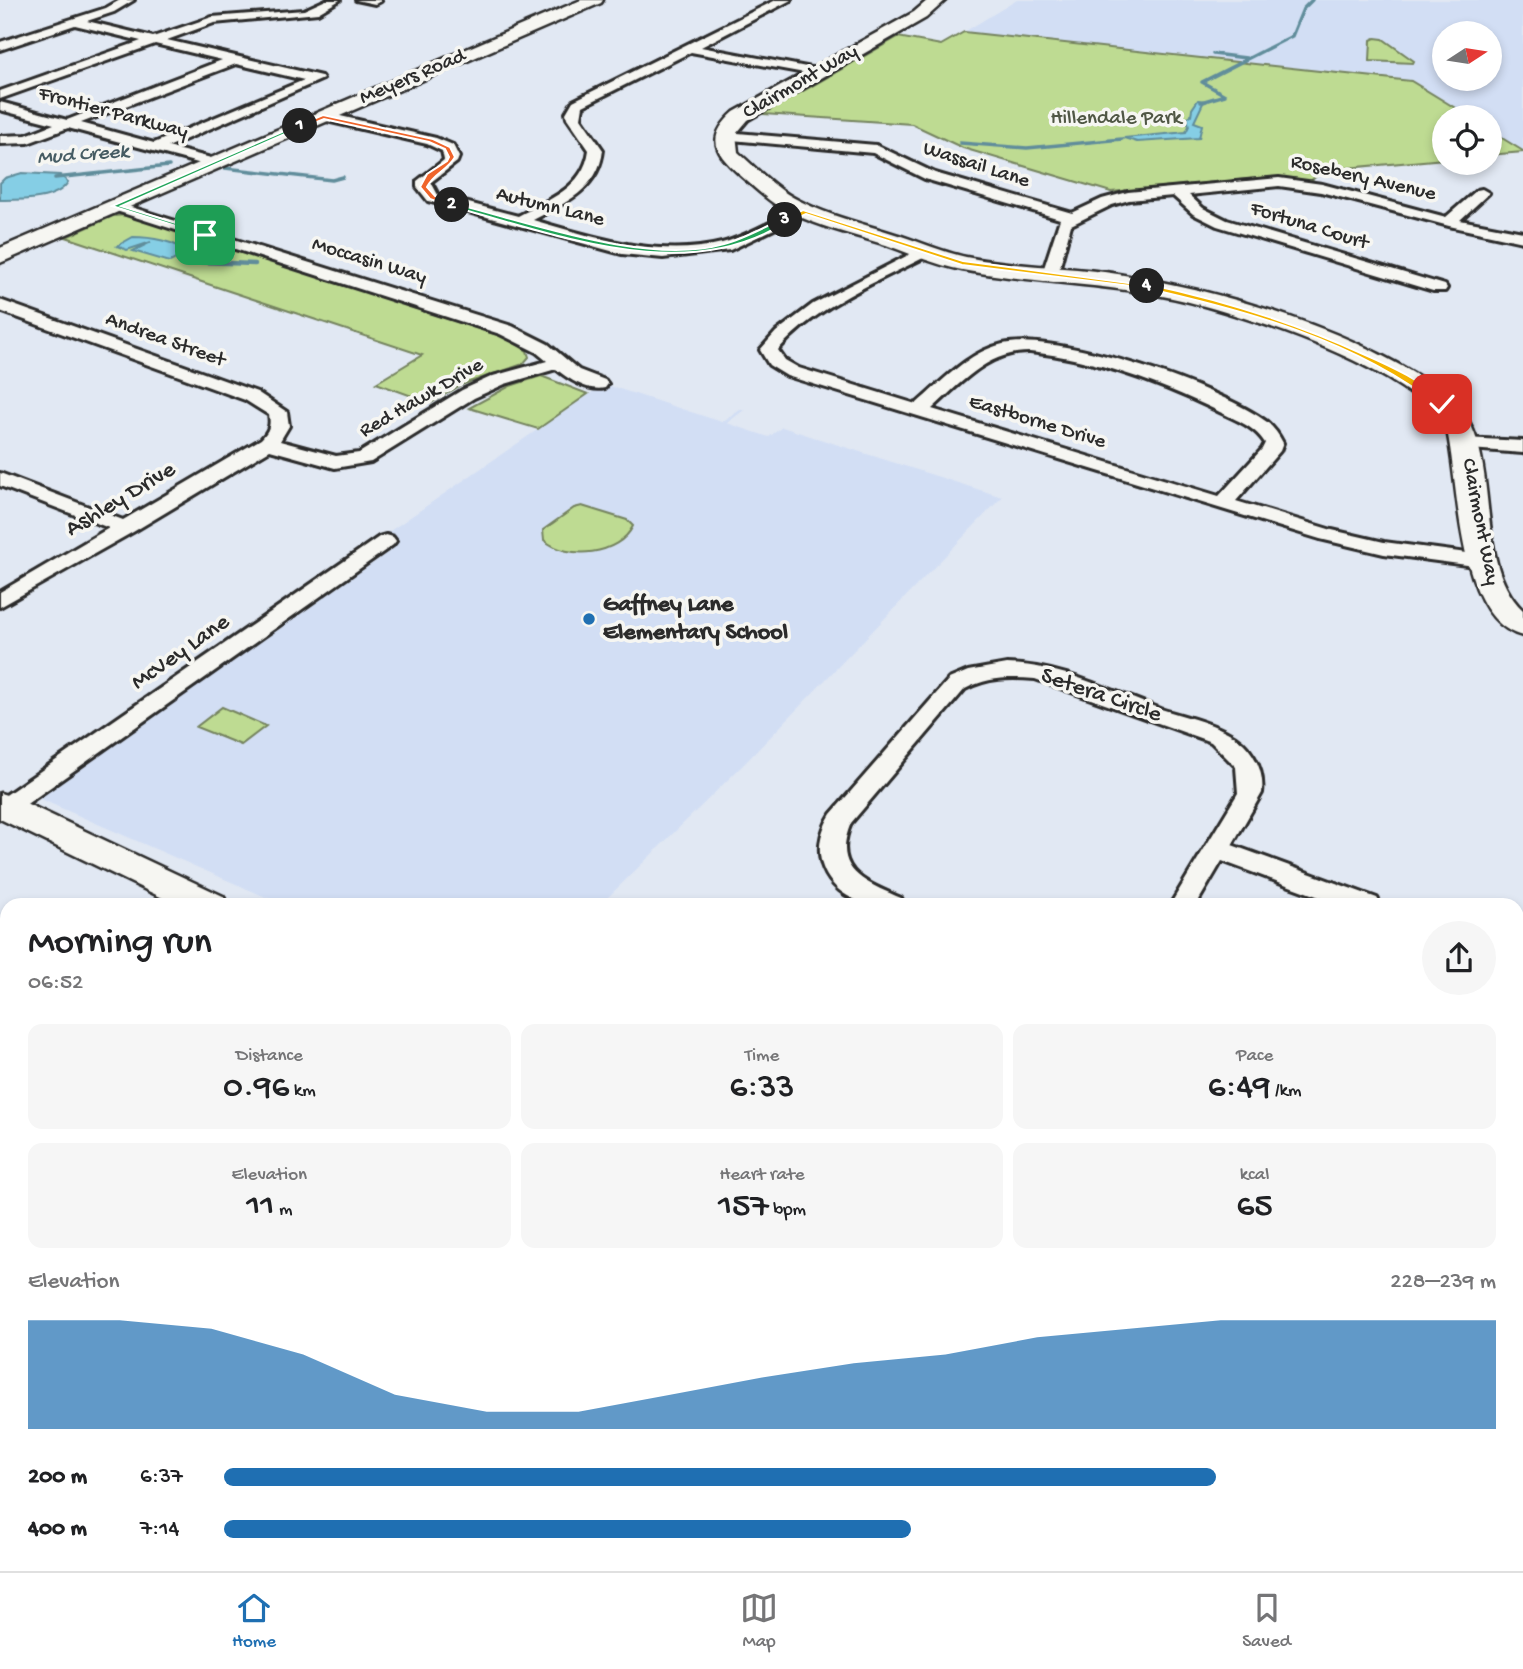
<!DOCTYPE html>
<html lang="en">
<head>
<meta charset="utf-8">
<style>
  :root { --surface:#fff; --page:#f6f6f6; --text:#202124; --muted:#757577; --line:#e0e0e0; --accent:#1f6fb2 }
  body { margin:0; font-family:"Gochi Hand",sans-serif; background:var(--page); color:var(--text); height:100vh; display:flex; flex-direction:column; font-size:26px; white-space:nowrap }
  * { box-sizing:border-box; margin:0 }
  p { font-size:23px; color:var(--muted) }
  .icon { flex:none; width:38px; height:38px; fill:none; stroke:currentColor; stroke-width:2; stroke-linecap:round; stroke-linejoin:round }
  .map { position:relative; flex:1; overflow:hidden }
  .panel { position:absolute; left:0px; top:898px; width:1524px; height:674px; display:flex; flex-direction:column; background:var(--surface); border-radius:21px 21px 0 0; box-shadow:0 4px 10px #0003 }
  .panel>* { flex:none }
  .needle { width:46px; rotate:78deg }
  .buttons { position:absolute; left:1432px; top:21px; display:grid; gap:14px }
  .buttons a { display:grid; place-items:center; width:70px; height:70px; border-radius:50%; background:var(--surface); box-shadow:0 4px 10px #0003; font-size:35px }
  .pin { position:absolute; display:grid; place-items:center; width:60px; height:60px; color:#fff; margin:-30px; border-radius:14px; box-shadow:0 4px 10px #0006 }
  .km { position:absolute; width:35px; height:35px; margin:-18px; border-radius:50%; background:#222; color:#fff; font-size:19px; line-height:35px; text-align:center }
  .round { display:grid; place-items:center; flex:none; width:74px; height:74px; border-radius:37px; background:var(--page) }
  .headline { display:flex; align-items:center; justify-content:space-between; height:119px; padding:0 28px }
  h1 { font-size:38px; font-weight:600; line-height:52px }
  .figures { display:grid; grid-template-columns:repeat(3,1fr); gap:10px; height:119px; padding:7px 28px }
  .figures div { display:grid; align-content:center; border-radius:14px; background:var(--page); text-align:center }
  .figures b { font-size:35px; font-weight:600 }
  .figures small { font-size:19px; font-weight:400 }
  .figures p { font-size:19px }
  .chart { height:196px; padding:14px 28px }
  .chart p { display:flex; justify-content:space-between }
  .chart svg { width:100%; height:126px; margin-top:7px; fill:var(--accent); opacity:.7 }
  ul { padding:0 28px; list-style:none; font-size:23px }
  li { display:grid; grid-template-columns:112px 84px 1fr; align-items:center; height:52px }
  li i { height:18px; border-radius:9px; background:var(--accent) }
  .tab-bar { display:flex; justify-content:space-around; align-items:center; height:98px; border-top:2px solid var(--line); background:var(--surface); font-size:19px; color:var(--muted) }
  .tab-bar a { display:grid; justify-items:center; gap:4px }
  .tab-bar .active { color:var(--accent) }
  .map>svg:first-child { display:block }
  .built { fill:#d2def4; fill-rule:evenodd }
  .green { fill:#bedb92; stroke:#74835e; stroke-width:2 }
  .water { fill:#85cee5; stroke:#618d9b; stroke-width:2 }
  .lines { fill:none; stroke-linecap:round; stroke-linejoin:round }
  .stream-far1 { stroke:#618d9b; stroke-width:3.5 }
  .stream { stroke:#618d9b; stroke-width:4.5 }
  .street-casing { stroke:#2b2b2b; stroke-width:6 }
  .secondary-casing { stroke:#2b2b2b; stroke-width:5 }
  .street { fill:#f6f6f2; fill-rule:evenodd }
  .secondary { fill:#f6f6f2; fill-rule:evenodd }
  .split-1 { fill:#22a559; stroke:#fff; stroke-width:2 }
  .split-2 { fill:#f0652b; stroke:#fff; stroke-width:2 }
  .split-3 { fill:#22a559; stroke:#fff; stroke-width:2 }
  .split-4 { fill:#f5b400; stroke:#fff; stroke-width:2 }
  .split-5 { fill:#f5b400; stroke:#fff; stroke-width:2 }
  .poi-dot { fill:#1f6fb2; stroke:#f6f6f2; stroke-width:2.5 }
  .labels { text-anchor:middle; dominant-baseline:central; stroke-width:7; stroke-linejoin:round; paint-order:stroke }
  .far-street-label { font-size:21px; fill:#2b2b2b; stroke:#f6f6f2 }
  .far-park-label { font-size:21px; fill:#505745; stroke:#f6f6f2 }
  .far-water-label { font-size:21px; font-style:italic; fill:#465c63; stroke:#f6f6f2 }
  .street-label { font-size:24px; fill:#2b2b2b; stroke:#f6f6f2 }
  .poi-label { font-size:24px; font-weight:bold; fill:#2b2b2b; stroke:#f6f6f2; text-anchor:start }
</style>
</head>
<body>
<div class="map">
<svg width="1523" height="1571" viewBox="0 0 1523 1571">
  <rect width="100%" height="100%" fill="#e1e8f3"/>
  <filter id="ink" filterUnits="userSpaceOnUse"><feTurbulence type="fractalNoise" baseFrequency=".0143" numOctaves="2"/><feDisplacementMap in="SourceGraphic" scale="14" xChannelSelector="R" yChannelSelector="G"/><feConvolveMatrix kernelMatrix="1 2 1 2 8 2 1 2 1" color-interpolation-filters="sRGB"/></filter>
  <g filter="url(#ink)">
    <path class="built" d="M 1017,0 L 1523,0 L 1523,151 L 1489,130 L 1489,117 L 1470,117 L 1411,81 L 964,32 ZM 1444,33 L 1489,33 L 1489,79 L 1444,79 Z
      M 604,384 L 722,422 L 740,409 L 744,410 L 727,423 L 769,437 L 782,427 L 1002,497 L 746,762 L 600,905 L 284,905 L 38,798 L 393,549 L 374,542 Z"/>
    <path class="green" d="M 964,32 L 1411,81 L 1470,117 L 1444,117 L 1444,159 L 1325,170 L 1310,181 L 1270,177 L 1111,192 L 963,148 L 912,124 L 763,114 L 898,37 L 941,45 Z
      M 1375,38 L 1383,39 L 1414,61 L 1413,63 L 1370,61 L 1371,40 Z
      M 1489,130 L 1523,151 L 1523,152 L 1489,155 Z
      M 127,215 L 507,338 L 527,351 L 529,357 L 523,364 L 461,385 L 431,403 L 376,383 L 422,355 L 66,237 L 113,216 Z
      M 541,376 L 588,394 L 538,429 L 469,408 L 510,386 Z
      M 582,506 L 627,520 L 633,526 C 619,555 568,561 544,540 L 543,530 L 574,508 Z
      M 222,707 L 266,726 L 241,745 L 196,727 Z"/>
    <path class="water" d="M 1198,100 L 1208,101 L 1203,103 L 1194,122 L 1202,125 L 1199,138 L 1137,142 L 1124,138 L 1186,132 L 1189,126 L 1187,118 L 1191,115 L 1192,109 Z
      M 22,173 L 60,175 L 68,182 C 57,201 20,200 0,200 L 0,183 L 5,178 Z
      M 133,237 C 150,237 176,241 188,253 L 170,262 L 133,251 L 151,242 L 127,250 L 117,246 Z"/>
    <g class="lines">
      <path class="stream-far1" d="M 1213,54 L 1246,58
        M 1201,102 L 1225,95 L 1202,82 L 1292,36 L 1303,9 L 1312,0
        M 960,143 L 1027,148 L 1122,139
        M 225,168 L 332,180 L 343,177
        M 55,178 L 169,166"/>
      <path class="stream" d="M 183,257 L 199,262 L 255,264"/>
      <defs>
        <path id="street" d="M 120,0 L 134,0 L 114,12 L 87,21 L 153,37 L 212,17 L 304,10 L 326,0 L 340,0 L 318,13 L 214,23 L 167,40 L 321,76 L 323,79 L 168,147 L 219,160 L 219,166 L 209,166 L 68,128 L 28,143 L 0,144 L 0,136 L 26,135 L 54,124 L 0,110 L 0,102 L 67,120 L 222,60 L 155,44 L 0,99 L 0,91 L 141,41 L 75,25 L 0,50 L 0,42 L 106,8 ZM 236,64 L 304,80 L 154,143 L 81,123 Z
          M 356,0 L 380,0 L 381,1 L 375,4 Z
          M 776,0 L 791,0 L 701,47 L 817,69 L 821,70 L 821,76 L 691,52 L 583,106 L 581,118 L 603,150 C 599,189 564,204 533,220 C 594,237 658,259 722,243 C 748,236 775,219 800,208 L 810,208 L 812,211 L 730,250 L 663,258 L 622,254 L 428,201 L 417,187 L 417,181 L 444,160 L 442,151 L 427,144 L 318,119 L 316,116 L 323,112 L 436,138 L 453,145 L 459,157 L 457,162 L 431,182 L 438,195 L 518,216 C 548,200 584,188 589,150 L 567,118 L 566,113 L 573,101 Z
          M 726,132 L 876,145 L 935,173 L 1072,213 L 1102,199 L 1128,192 L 1279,178 L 1322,184 L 1446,217 L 1477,190 L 1482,189 L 1489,193 L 1460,220 L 1523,232 L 1523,242 L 1449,226 L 1321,192 L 1279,186 L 1189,195 L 1203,208 L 1227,220 L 1445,285 L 1447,288 L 1445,291 L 1433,291 L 1217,226 L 1193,214 L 1173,196 L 1129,200 L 1112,205 L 1071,225 L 1058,274 L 1050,279 L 1042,274 L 1060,219 L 925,179 L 873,153 L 721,139 L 721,133 Z
          M 115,202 L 512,326 L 548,344 L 579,370 L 605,380 L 608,384 L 605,388 C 589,392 568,379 556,369 L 505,384 L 474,398 L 371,462 L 335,468 L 270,450 L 133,532 L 0,607 L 0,592 L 109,528 L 0,486 L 0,473 L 123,520 L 261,439 C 269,431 271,425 269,415 L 245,400 L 0,311 L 0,300 L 257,392 L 287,412 L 289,426 L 280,441 L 336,456 L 359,453 L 462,390 L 493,376 L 547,361 L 536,352 L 500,334 L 110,209 L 108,206 L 110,203 Z
          M 924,247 L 929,249 L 932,252 L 929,255 C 877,282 817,305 778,350 L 785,360 L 799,368 L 916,404 C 943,381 968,352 1003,344 C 1060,332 1220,387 1267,422 C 1274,428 1279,435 1283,443 L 1280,451 L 1236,501 L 1332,530 L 1384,542 L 1482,555 L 1489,557 L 1492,561 L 1489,565 L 1482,567 L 1384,554 L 1320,539 L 787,376 L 769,365 L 760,350 L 776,332 L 813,304 ZM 1030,352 C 1095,359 1157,382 1216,410 C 1233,419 1254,425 1265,443 L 1262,449 L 1219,496 L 932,409 C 961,383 988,351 1030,352 Z
          M 1464,438 L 1523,441 L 1523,453 L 1457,448 L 1455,444 L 1457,440 Z
          M 386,535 L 393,537 L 396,541 L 393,545 L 14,813 L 0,814 L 0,799 L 379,537 Z
          M 1007,664 C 1060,665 1111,691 1161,709 C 1182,716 1207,721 1227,732 C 1250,743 1265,768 1262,793 L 1232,845 L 1377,898 L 1381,905 L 1341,905 L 1222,861 L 1196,905 L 1170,905 L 1238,793 L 1236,767 L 1211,742 L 1035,679 C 1010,677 988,677 965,689 L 851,823 C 831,870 864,882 901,898 L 905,905 C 894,905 878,907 867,904 C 823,892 807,852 831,814 L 949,679 L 968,671 Z
          M 1523,922 L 1523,955 L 1517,957 L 1517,924 Z
          M 57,1564 L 98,1564 L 95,1571 L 54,1571 Z
          M 516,1564 L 555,1564 L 552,1571 L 513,1571 Z
          M 987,1564 L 1025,1564 L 1022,1571 L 984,1571 Z"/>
        <path id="secondary" d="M 581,0 L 603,0 L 601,3 L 0,263 L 0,248 Z
          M 928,0 L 946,0 L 926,18 L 748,120 L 736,134 L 738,152 C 757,169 777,190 800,201 C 829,216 864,224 895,234 C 918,241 942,252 966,257 C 1015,267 1068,266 1118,274 C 1224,291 1362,331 1448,396 C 1508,442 1468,558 1523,610 L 1523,636 C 1455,619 1460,482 1446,426 C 1400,368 1278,327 1208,307 C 1128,283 1044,285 962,270 C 936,265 911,254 886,245 C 853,235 818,226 786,211 C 769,202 755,188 740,175 C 715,153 705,138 734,112 L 914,12 Z
          M 0,793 L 13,797 L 223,896 L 229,905 L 177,905 L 0,819 Z
          M 1517,1079 L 1523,1081 L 1523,1115 L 1517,1113 Z"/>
      </defs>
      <use href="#street" class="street-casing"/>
      <use href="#secondary" class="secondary-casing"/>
      <use href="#street" class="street"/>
      <use href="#secondary" class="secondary"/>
    </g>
  </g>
  <path class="split-1" d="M 298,125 L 303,126 L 121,206 L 208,233 L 208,236 L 112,206 Z"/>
  <path class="split-2" d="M 323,115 L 433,139 L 450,147 L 455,157 C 448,170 434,173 427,187 L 435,196 L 456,205 L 452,207 L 430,199 L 420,187 L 427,174 L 447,161 L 449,157 L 445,149 L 429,142 L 324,119 L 302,128 L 297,126 Z"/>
  <path class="split-3" d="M 452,203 C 529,222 647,266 724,244 C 744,239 764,227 783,219 L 789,220 C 688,288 556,234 450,206 Z"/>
  <path class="split-4" d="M 803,210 L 963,261 L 1151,286 L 1147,288 L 962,265 L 806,214 L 788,222 L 782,220 Z"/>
  <path class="split-5" d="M 1147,284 C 1222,300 1293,322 1363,354 C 1393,367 1423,381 1446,404 L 1439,406 C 1355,340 1247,311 1145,288 Z"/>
  <circle class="poi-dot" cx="589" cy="619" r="7"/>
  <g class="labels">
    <g class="far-street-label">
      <text transform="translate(413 78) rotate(-23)">Meyers Road</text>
      <text transform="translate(801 83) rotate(-30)">Clairmont Way</text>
      <text transform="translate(113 114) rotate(15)">Frontier Parkway</text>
      <text transform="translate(976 166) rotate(18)">Wassail Lane</text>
      <text transform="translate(1363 179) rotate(13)">Rosebery Avenue</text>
      <text transform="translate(550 208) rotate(14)">Autumn Lane</text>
      <text transform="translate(1309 227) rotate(17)">Fortuna Court</text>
      <text transform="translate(369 262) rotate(17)">Moccasin Way</text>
      <text transform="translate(165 341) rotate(20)">Andrea Street</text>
      <text transform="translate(422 399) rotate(-30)">Red Hawk Drive</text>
      <text transform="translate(1037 423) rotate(17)">Eastborne Drive</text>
      <text transform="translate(1479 522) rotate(79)">Clairmont Way</text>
    </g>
    <g class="far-park-label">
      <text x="1116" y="119">Hillendale Park</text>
    </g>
    <g class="far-water-label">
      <text transform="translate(83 156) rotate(-4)">Mud Creek</text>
    </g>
    <g class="street-label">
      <text transform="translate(121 500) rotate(-31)">Ashley Drive</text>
      <text transform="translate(181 653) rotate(-35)">McVey Lane</text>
      <text transform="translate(1101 696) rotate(19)">Setera Circle</text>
    </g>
    <g class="poi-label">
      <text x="603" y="605">Gaffney Lane<tspan x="603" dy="28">Elementary School</tspan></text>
    </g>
  </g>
</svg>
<div class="buttons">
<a><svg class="needle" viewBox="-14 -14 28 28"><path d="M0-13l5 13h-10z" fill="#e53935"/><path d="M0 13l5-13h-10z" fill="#757577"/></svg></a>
<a><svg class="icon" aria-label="locate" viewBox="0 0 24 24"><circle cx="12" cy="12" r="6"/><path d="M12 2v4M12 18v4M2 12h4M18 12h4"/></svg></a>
</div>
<div class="pin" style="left:205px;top:235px;background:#1e9e55"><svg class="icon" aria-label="arrive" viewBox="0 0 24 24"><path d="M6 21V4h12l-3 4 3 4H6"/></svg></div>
<div class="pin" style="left:1442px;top:404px;background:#d93025"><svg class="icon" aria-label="check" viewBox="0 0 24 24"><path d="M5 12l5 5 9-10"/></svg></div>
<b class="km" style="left:300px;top:126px">1</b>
<b class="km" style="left:452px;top:205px">2</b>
<b class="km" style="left:785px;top:220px">3</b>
<b class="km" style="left:1147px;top:286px">4</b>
<section class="panel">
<div class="headline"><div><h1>Morning run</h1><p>06:52</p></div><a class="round"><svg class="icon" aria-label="share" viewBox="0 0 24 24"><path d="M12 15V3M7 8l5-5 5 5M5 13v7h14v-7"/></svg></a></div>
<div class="figures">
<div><p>Distance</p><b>0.96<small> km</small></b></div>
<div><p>Time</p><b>6:33</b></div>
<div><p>Pace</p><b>6:49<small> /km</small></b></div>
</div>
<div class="figures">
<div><p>Elevation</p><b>11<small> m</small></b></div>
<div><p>Heart rate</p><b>157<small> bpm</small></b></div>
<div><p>kcal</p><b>65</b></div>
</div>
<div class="chart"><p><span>Elevation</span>228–239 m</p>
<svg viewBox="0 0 160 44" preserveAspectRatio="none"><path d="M0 44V6L10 6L20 9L30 18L40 32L50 38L60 38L70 32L80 26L90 21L100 18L110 12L120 9L130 6L140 6L150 6L160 6V44z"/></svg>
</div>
<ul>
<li><b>200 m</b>6:37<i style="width:78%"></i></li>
<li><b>400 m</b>7:14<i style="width:54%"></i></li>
</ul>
</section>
</div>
<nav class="tab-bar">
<a class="active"><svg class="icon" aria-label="home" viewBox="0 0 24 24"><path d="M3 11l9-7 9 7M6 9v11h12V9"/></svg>Home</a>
<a><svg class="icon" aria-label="map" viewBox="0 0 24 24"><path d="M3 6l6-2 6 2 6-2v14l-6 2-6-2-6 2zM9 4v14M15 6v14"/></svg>Map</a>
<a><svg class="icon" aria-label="saved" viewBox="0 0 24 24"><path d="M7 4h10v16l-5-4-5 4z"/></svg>Saved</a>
</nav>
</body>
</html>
